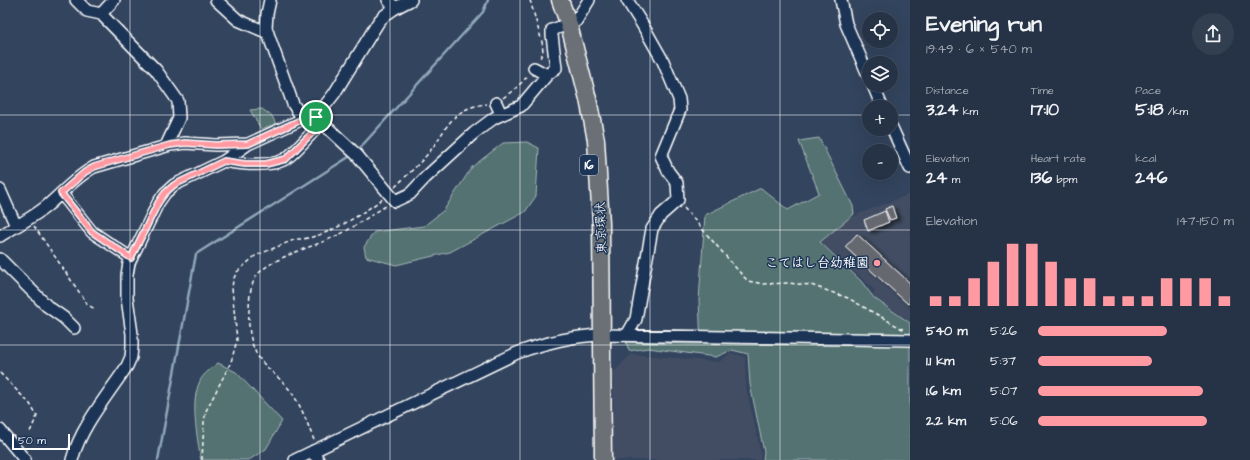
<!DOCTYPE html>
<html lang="en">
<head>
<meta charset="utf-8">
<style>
  :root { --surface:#263346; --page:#323f51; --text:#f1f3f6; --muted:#a4aab3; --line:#424e5f; --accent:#ff9aa2 }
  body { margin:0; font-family:"Architects Daughter","Klee One",sans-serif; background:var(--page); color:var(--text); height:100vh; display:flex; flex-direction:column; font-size:15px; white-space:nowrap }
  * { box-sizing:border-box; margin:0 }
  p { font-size:13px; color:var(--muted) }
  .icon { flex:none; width:22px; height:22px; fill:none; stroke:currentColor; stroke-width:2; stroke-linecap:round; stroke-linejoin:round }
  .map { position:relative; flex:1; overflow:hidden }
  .drawer { display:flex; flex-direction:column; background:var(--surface); width:340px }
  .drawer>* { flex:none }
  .tools { position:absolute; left:862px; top:12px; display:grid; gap:8px }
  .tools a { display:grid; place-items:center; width:36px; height:36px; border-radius:50%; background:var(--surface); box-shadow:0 4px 16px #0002,0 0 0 1px var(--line); font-size:20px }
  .scale { position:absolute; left:12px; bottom:10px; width:58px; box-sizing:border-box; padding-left:4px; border:2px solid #fff; border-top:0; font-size:11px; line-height:14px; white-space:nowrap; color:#fff; -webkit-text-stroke:3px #1d3557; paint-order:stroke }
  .pin { position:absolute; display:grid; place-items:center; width:34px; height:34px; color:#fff; margin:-17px; border:2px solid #fff; border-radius:50%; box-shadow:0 1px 4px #0007 }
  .round { display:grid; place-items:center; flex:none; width:42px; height:42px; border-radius:21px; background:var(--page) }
  .summary { display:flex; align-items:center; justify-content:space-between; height:68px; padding:0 16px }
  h1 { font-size:22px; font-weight:800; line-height:30px }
  .stats { display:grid; grid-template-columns:repeat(3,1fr); gap:6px; height:68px; padding:4px 16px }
  .stats div { display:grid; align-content:center }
  .stats b { font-size:17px; font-weight:800 }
  .stats small { font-size:11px; font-weight:400 }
  .stats p { font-size:11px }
  .chart { height:112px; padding:8px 16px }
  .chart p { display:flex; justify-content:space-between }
  .chart svg { width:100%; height:72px; margin-top:4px; stroke:var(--accent); stroke-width:6 }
  ul { padding:0 16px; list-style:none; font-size:13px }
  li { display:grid; grid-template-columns:64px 48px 1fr; align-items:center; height:30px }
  li i { height:10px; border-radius:5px; background:var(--accent) }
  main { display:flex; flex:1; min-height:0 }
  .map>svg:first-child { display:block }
  .built { fill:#424e63 }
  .green { fill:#527271; stroke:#a8b8b8 }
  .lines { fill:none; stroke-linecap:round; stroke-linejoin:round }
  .stream { stroke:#8fa9b9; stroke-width:2.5 }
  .building { fill:#666770; stroke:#fff; filter:url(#shadow) }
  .minor-casing { stroke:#fff; stroke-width:14 }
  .highway-casing { stroke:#fff; stroke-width:19 }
  .path { stroke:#fff; stroke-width:1.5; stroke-dasharray:4 3; stroke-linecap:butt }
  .minor { stroke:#1d3557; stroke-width:11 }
  .highway { stroke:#6b6f75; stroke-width:16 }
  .route-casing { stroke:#fff; stroke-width:8 }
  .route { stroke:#ff9aa2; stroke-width:5 }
  .grid { fill:none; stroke:#fff; stroke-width:1; stroke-opacity:0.55 }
  .poi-dot { fill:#ff9aa2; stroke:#1d3557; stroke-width:1.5 }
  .labels { text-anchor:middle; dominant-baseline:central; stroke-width:3; stroke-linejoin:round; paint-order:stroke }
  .shield { fill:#1d3557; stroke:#bbc2cd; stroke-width:1 }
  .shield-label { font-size:12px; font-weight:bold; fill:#fff }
  .street-label { font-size:13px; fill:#fff; stroke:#1d3557 }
  .poi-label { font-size:13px; font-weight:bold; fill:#fff; stroke:#1d3557; text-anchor:end }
</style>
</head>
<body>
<main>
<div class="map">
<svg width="910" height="460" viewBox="0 0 910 460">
  <defs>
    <filter id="shadow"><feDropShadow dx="4" dy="2.5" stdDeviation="2" flood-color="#0009"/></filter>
  </defs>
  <rect width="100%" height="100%" fill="#33445e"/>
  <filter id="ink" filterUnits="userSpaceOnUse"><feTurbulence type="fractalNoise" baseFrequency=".025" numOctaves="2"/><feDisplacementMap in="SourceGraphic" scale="8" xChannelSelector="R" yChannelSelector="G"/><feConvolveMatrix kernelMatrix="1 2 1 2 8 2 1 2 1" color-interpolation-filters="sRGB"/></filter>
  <g filter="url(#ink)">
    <path class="built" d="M 910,194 L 910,322 L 872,295 L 875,290 L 815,237 L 859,214 Z
      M 731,353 L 745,357 L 746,387 L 761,454 L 760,460 L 613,460 L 613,373 L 631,354 L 719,362 Z"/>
    <path class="green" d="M 262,109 L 272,116 L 276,124 L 261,129 L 250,110 Z
      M 819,138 L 853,206 L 854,214 L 820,242 L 861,281 L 874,298 L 910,323 L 910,460 L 763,460 L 764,452 L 750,384 L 748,354 L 732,350 L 716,357 L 648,348 L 629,351 L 626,342 L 689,344 L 701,344 L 699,300 L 705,215 L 761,188 L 788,210 L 819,193 L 799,141 Z
      M 527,142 L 539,148 L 536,196 L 525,212 L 450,252 L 396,265 L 366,257 L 364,247 L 374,232 L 424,226 L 444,210 L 472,167 L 503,143 Z
      M 218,363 L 236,372 L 282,421 L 266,449 L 249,460 L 201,460 L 200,456 C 197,434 190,401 200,381 C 203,374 212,368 218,363 Z"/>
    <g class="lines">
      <path class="stream" d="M 358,150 L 483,12 L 488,0
        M 158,460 L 196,254 L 352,155"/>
    </g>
    <path class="building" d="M 892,206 L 896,218 L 890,220 L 885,209 Z
      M 885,211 L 889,222 L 868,231 L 864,220 Z
      M 857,234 L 910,283 L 910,302 L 908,304 L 845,247 Z"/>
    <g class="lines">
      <defs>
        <path id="minor" d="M 76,0 L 87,11 L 101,14 L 156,70 L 178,101 L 179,118 L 166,146
          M 216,0 L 238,20 L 268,33
          M 270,0 L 267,14 L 266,28 L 293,104 L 303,119
          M 388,0 L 395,8
          M 627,0 L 642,24 L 663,61 L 679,99 L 680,110 L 661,156 L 668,171 L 677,183 L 678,200 L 661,215 L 652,229 L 636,319 L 627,335
          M 841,0 L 846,24 L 869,77
          M 101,14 L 114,0
          M 534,68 L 547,75 L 556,68 L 552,35 L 552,30 L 576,21 L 589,0
          M 873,85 L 882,107
          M 496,103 L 501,114
          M 316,117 L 357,155 L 395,201 L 410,194 L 425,178 L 474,133 L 494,118 L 521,106 L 547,75
          M 891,126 L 910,168
          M 224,161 C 240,164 275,168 288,157 C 297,150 304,141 312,133 L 315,129 L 316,117
          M 0,190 L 16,226
          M 61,193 L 92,232 L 131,258
          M 0,236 C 16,226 34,217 48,205 C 63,192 76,177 94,167 L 170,145 L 185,143 L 216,145 L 248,144
          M 0,259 L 47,306 L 64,318 L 74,328
          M 0,430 L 25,460
          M 313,451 L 318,460
          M 72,460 C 81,426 108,395 127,366 L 131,357 L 132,347 L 132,334 L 127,298 L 127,275 L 129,263 L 158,203 L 165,193 L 174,185 L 224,161 L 248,144 L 303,119 L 316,117 L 334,94 L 379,21 C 388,11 399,6 411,0
          M 295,460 L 517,353 C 544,343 573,336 602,335 L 910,340"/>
        <path id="highway" d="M 560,0 L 569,25 L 588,99 L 596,140 L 601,224 L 603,460"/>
      </defs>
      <use href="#minor" class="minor-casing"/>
      <use href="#highway" class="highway-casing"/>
      <path class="path" d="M 530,0 L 542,42 L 543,52 L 539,60
        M 503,98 L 516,88 L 529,75
        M 395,187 C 405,177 416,167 426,156 C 447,132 448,108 487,104
        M 684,208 L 743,276 L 748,281 L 763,284 L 787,283 L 811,285 L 848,298 L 904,330
        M 34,226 L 88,305 L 95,309
        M 0,373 L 30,404 L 37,416 L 29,434
        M 314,440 C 307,423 301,404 289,389 C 279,376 264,368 256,353 C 250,341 248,325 249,312 C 249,299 250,284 258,274 C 273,257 313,247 334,237 C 352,229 369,216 386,206
        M 202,460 L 204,422 L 206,411 L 231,362 L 237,340 L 232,288 L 233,280 L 237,272 L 255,256 L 296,239 C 320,241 363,214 382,199"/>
      <use href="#minor" class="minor"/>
      <use href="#highway" class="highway"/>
    </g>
  </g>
  <g class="lines" filter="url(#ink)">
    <defs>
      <path id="route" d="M 316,117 L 315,129 L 312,133 L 286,159 L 266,164 L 245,164 L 224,161 L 174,185 L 165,193 L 158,203 L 131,258 L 92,232 L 61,193 L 85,172 L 94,167 L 117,160 L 170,145 L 185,143 L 216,145 L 248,144 L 303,119 Z"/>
    </defs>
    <use href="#route" class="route-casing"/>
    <use href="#route" class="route"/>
  </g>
  <path class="grid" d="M 130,0 L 130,460M 260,0 L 260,460M 390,0 L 390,460M 520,0 L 520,460M 650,0 L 650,460M 780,0 L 780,460M 0,115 L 869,115M 891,115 L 910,115M 0,230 L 910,230M 0,345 L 910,345"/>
  <circle class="poi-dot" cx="877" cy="263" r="4"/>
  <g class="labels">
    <rect class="shield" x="580" y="155" width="18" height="20" rx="3"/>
    <g class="shield-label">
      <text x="589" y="165">16</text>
    </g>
    <g class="street-label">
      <text transform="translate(601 228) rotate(-92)">東京環状</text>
    </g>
    <g class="poi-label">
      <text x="869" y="263">こてはし台幼稚園</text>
    </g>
  </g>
</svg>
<div class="tools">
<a><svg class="icon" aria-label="locate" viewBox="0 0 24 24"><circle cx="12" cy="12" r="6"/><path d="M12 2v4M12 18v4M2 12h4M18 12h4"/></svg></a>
<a><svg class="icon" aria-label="layers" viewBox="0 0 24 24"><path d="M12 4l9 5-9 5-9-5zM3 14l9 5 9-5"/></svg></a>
<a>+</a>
<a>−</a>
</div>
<div class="scale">50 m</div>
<div class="pin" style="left:316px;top:117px;background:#1e9e55"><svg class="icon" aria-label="arrive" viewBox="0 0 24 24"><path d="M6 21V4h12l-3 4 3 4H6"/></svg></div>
</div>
<section class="drawer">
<div class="summary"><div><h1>Evening run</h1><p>19:49 · 6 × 540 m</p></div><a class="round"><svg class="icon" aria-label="share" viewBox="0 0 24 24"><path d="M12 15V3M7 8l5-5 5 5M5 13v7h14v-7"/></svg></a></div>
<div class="stats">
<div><p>Distance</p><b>3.24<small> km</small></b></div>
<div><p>Time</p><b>17:10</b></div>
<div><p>Pace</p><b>5:18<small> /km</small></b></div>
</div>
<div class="stats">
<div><p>Elevation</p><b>24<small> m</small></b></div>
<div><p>Heart rate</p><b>136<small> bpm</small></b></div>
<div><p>kcal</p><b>246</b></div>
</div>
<div class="chart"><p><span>Elevation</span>147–150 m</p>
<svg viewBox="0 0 160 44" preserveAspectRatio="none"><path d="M5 44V38M15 44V38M25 44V27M35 44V17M45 44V6M55 44V6M65 44V17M75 44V27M85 44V27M95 44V38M105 44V38M115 44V38M125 44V27M135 44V27M145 44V27M155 44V38"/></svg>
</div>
<ul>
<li><b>540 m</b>5:26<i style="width:66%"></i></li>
<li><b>1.1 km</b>5:37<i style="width:58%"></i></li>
<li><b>1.6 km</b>5:07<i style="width:84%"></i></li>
<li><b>2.2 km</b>5:06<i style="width:86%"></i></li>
</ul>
</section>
</main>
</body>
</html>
